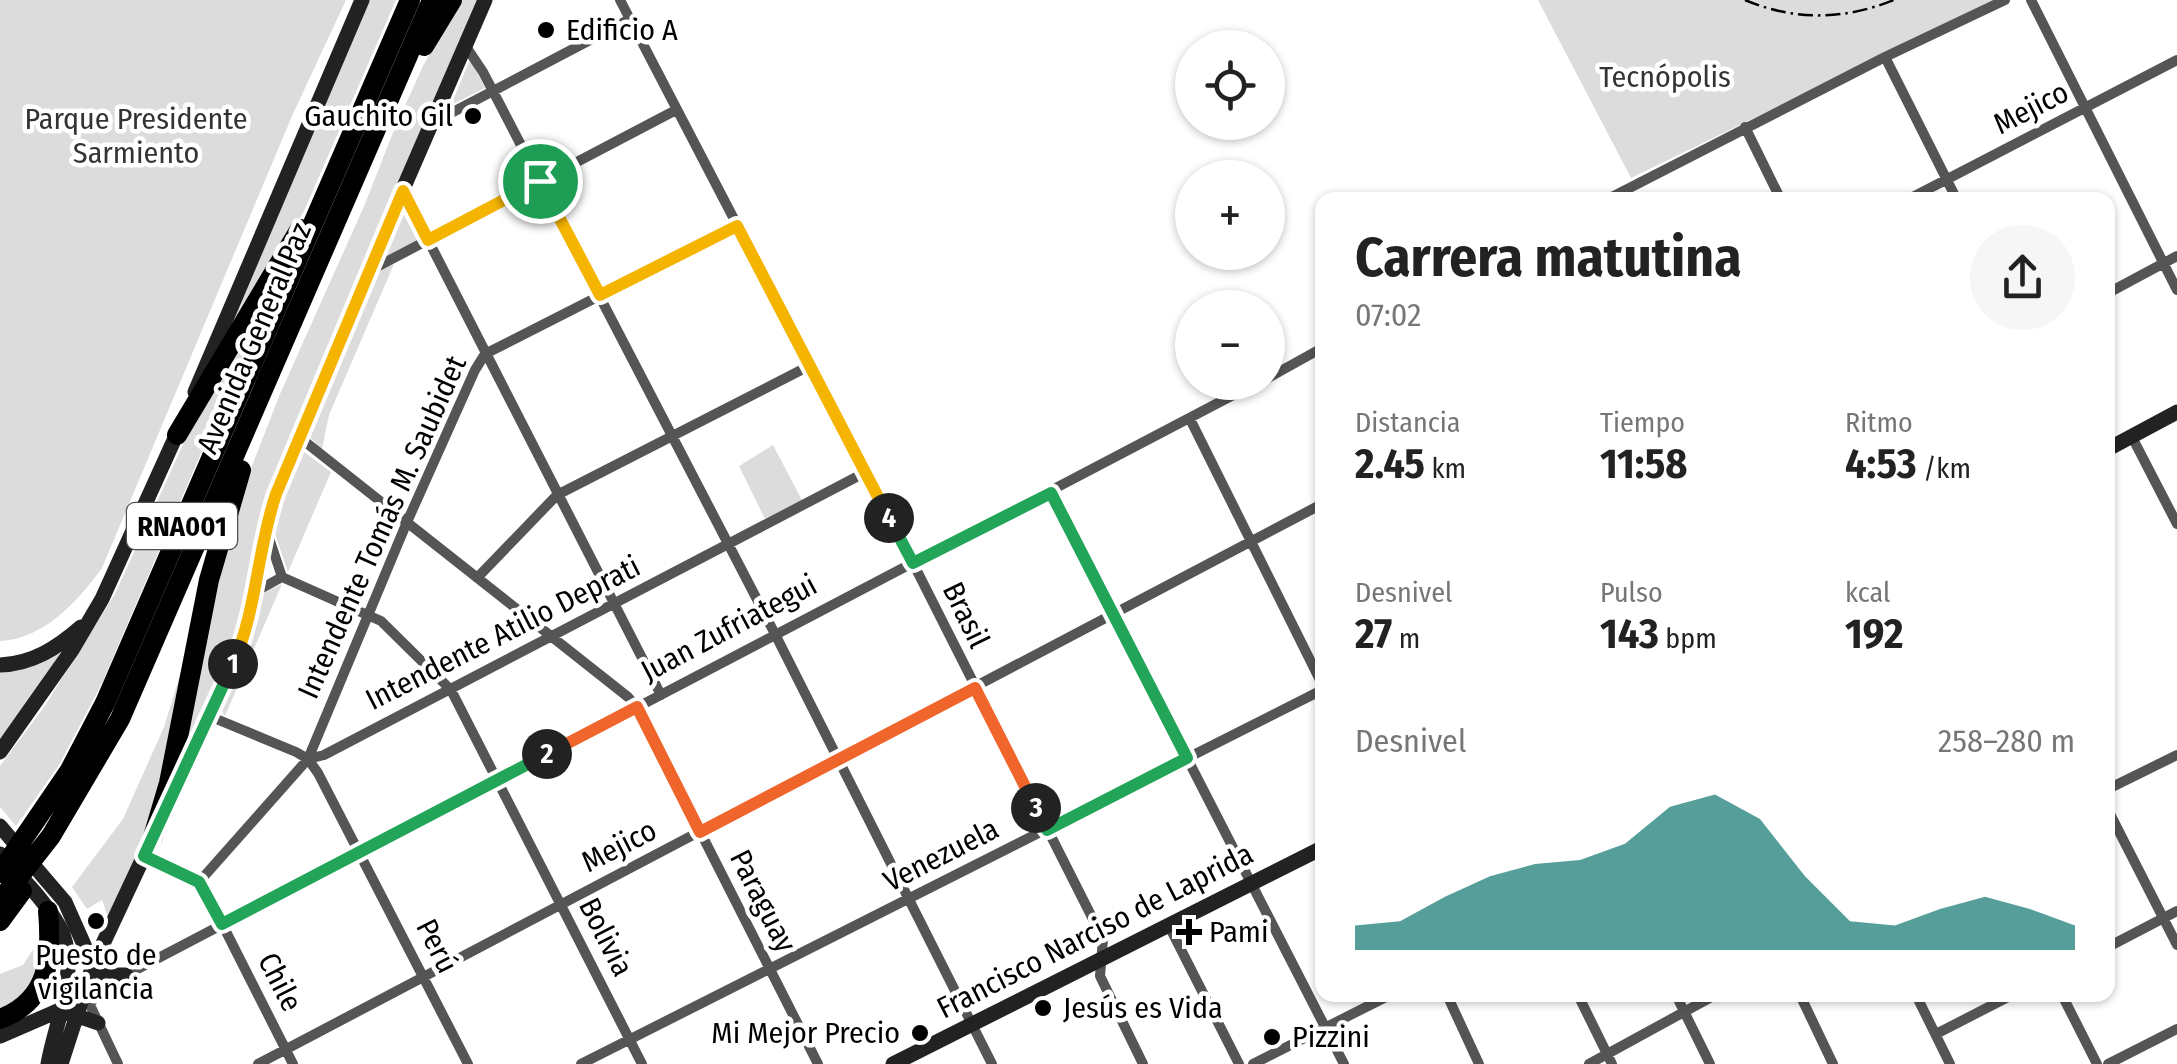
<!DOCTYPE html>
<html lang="es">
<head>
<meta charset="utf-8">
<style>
  :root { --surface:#fff; --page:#f6f6f6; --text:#222; --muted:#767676; --accent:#0f766e }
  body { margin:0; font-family:"Fira Sans Condensed",sans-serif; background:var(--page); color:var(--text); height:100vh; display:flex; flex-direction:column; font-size:38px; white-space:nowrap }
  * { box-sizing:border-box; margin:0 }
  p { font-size:32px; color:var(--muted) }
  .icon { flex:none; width:55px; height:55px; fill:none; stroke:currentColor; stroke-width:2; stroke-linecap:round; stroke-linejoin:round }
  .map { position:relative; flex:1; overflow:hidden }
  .details { position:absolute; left:1315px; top:192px; width:800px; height:810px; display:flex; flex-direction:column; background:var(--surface); border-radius:20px; box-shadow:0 2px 8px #0004 }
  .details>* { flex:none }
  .fabs { position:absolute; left:1175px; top:30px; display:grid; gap:20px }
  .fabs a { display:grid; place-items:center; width:110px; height:110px; border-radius:50%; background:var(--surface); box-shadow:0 2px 8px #0004; font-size:50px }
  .pin { position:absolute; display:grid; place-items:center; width:85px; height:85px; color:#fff; margin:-42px; border:5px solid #fff; border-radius:50%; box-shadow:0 2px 10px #0007 }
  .km { position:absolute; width:50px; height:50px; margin:-25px; border-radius:50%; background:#222; color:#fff; font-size:28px; line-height:50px; text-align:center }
  .round { display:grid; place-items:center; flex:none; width:105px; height:105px; border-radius:52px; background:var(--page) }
  .headline { display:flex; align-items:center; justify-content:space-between; height:170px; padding:0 40px }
  h1 { font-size:55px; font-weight:700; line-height:75px }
  .stats { display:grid; grid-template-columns:repeat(3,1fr); gap:15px; height:170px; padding:10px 40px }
  .stats div { display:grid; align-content:center }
  .stats b { font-size:42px; font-weight:700 }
  .stats small { font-size:28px; font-weight:400 }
  .stats p { font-size:28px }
  .chart { height:280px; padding:20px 40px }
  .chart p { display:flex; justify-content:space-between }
  .chart svg { width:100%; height:180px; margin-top:10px; fill:var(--accent); opacity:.7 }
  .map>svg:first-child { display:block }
  .green { fill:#dcdcdc }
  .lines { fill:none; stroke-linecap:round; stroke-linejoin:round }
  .street { stroke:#555; stroke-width:10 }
  .secondary { stroke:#222; stroke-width:15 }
  .highway { stroke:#000; stroke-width:20 }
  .rail { stroke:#000; stroke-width:2.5; stroke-dasharray:15 5 2.5 5; stroke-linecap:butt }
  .split-1-casing { stroke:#fff; stroke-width:20 }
  .split-2-casing { stroke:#fff; stroke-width:20 }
  .split-3-casing { stroke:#fff; stroke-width:20 }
  .split-4-casing { stroke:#fff; stroke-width:20 }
  .split-5-casing { stroke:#fff; stroke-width:20 }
  .split-1 { stroke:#f5b400; stroke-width:12 }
  .split-2 { stroke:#22a559; stroke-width:12 }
  .split-3 { stroke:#f0652b; stroke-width:12 }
  .split-4 { stroke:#22a559; stroke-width:12 }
  .split-5 { stroke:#f5b400; stroke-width:12 }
  .poi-dot { fill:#000; stroke:#fff; stroke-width:4 }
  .labels { text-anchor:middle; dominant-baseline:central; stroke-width:9; stroke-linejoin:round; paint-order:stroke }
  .shield { fill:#fff; stroke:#4c4c4c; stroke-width:2.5 }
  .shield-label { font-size:28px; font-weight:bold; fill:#000 }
  .poi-label { font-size:30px; fill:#000; stroke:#fff; text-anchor:start }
  .park-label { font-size:30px; fill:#333; stroke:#fff }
  .street-label { font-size:30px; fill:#000; stroke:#fff }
</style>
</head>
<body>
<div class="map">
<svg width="2177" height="1064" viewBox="0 0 2177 1064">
  <rect width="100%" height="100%" fill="#fff"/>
  <path class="green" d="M 0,0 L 346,0 L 292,116 L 102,568 C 78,601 44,639 0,641 Z
    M 368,0 L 396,0 L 304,211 L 223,346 Z
    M 459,0 L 480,0 L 383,220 L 265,508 L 248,580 L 244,622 L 187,756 L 181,754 L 236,507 L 280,394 L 365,204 L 394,130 L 423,66 Z
    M 1538,0 L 1997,0 L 1631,178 Z
    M 471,61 L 485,88 L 451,105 L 469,62 Z
    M 402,202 L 407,202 L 423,238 L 381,259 L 378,256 Z
    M 394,264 L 329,415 L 322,449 L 306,434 L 374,273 Z
    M 264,307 L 102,683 L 59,765 L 16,826 L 0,807 L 0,766 L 44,707 L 115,594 L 190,429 Z
    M 773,445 L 803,502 L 766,521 L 739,466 Z
    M 303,451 L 331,472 L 288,572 L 274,531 L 274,519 L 298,453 Z
    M 282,584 L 225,716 L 220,707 L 260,595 Z
    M 199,613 L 152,819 L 108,917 L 102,900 L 87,909 L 72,887 L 123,819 L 164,727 Z
    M 64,647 L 66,650 L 0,739 L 0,669 Z
    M 44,933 L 36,986 L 0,1013 L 0,974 L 23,965 Z"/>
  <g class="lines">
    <path class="street" d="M 620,0 L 913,563 L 1103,939 L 1100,976 L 1143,1064
      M 2031,0 L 2177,290
      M 465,45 L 483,72 L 775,634 L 992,1064
      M 1885,57 L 1957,200
      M 432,123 L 630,19
      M 1745,127 L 1781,200
      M 403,191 L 661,695
      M 1606,200 L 1885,57 L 2005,0
      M 1907,200 L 2177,60
      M 367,272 L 676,110
      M 2108,293 L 2177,256
      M 1268,378 L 1322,348
      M 1190,419 L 1322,684
      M 299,437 L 628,697 L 637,707 L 818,1064
      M 2132,437 L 2177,524
      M 1051,493 L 1344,1064
      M 268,535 L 282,577 L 381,621 L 451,690 L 642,1064
      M 477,578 L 557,495 L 809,366
      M 255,592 L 282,577
      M 209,716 L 296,752 L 308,759 L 318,773 L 468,1064
      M 308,759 L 407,522 L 475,370 L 485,354 L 737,226
      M 2108,789 L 2177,755
      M 2108,810 L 2177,945
      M 144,855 L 195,878 L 204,888 L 293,1064
      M 199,882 L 308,759 L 324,755 L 866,472
      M 1169,926 L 1239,1064
      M 2108,947 L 2177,911
      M 1447,995 L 1479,1064
      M 1578,995 L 1612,1064
      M 1676,995 L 1710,1064
      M 1800,995 L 1833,1064
      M 1916,995 L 1950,1064
      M 2062,995 L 2097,1064
      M 1936,1034 L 2012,995
      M 118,1064 L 90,1005 L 96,994 L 126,975 L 1258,382
      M 258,1064 L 1322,504
      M 581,1064 L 1322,690
      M 1253,1064 L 1390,995
      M 1589,1064 L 1715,995
      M 2108,1064 L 2177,1029"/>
    <path class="secondary" d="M 195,392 L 362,0
      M 2108,449 L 2177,412
      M 0,665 C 32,664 57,648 81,627
      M 0,752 L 72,650 L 102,599 L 180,427
      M 171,798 L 243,641 L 276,494 L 367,272 L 485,0
      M 0,826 L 65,902 L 93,965 L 106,975 L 126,975
      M 0,854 C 20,877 44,899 59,926 C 82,966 55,1023 48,1064
      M 0,1036 L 60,1010 L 98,1023
      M 61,1064 L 93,965 L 157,828
      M 893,1064 L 1322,848"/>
    <path class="highway" d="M 424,46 L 452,0
      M 177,435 L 300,229
      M 153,837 L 169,783 L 209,580 L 241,470
      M 0,873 L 70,770 L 105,703 L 410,0
      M 0,901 L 51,836 L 120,719 L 432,0
      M 0,921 L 22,891
      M 0,1019 C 50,1000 52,957 48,911"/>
    <path class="rail" d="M 1745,0 C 1795,21 1844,20 1894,0"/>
  </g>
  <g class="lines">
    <defs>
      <path id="split-1" d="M 233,664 C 257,610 257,550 276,494 L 403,191 L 428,240 L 540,181"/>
      <path id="split-2" d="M 233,664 L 144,856 L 199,882 L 222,924 L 547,754"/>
      <path id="split-3" d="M 547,754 L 637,707 L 700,832 L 975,688 L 1036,808"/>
      <path id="split-4" d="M 889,518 L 913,563 L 1051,493 L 1187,758 L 1047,830 L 1036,808"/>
      <path id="split-5" d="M 540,181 L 600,295 L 737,226 L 889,518"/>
    </defs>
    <use href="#split-1" class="split-1-casing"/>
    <use href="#split-2" class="split-2-casing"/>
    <use href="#split-3" class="split-3-casing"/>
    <use href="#split-4" class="split-4-casing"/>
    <use href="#split-5" class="split-5-casing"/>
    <use href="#split-1" class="split-1"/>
    <use href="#split-2" class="split-2"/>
    <use href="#split-3" class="split-3"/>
    <use href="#split-4" class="split-4"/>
    <use href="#split-5" class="split-5"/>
  </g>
  <g class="poi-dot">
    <circle cx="546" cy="30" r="10"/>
    <circle cx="473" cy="116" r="10"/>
    <circle cx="96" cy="921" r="10"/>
    <path d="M1184 917h10v10h10v10h-10v10h-10v-10h-10v-10h10z"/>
    <circle cx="1043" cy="1008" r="10"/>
    <circle cx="920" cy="1033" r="10"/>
    <circle cx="1272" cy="1037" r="10"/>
  </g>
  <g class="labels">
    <rect class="shield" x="127" y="503" width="110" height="46" rx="8"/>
    <g class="shield-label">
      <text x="182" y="526">RNA001</text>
    </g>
    <g class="poi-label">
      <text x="566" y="30">Edificio A</text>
      <text x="453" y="116" text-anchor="end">Gauchito Gil</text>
      <text x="1209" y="932">Pami</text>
      <text x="96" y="955" text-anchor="middle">Puesto de<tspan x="96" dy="34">vigilancia</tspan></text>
      <text x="1063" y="1008">Jesús es Vida</text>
      <text x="900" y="1033" text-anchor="end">Mi Mejor Precio</text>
      <text x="1292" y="1037">Pizzini</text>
    </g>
    <g class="park-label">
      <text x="1665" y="77">Tecnópolis</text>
      <text x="136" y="119">Parque Presidente<tspan x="136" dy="34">Sarmiento</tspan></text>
    </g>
    <g class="street-label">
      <text transform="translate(2031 108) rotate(-27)">Mejico</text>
      <text transform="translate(254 338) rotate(-67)">Avenida General Paz</text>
      <text transform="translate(382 527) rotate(-66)">Intendente Tomás M. Saubidet</text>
      <text transform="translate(966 615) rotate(64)">Brasil</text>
      <text transform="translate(729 628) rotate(-28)">Juan Zufriategui</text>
      <text transform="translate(503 633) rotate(-27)">Intendente Atilio Deprati</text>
      <text transform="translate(619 846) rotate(-27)">Mejico</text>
      <text transform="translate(941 855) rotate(-27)">Venezuela</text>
      <text transform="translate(763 901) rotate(63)">Paraguay</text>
      <text transform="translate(1095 931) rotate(-27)">Francisco Narciso de Laprida</text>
      <text transform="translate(606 937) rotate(63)">Bolivia</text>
      <text transform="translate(437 946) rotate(63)">Perú</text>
      <text transform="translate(280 982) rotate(63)">Chile</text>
    </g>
  </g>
</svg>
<div class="fabs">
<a><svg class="icon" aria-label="locate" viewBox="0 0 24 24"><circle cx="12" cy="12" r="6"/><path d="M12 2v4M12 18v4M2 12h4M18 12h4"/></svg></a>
<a>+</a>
<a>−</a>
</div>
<div class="pin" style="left:540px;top:181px;background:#1e9e55"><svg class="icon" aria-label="arrive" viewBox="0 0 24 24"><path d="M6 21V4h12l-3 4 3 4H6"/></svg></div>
<b class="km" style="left:233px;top:664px">1</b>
<b class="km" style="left:547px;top:754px">2</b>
<b class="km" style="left:1036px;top:808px">3</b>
<b class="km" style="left:889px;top:518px">4</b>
<section class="details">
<div class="headline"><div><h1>Carrera matutina</h1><p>07:02</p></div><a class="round"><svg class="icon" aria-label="share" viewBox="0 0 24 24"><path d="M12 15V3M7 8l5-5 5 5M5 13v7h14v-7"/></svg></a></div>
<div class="stats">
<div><p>Distancia</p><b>2.45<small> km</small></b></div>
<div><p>Tiempo</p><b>11:58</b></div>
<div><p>Ritmo</p><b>4:53<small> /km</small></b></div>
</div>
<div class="stats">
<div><p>Desnivel</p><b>27<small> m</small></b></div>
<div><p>Pulso</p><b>143<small> bpm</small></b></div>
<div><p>kcal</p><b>192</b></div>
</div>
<div class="chart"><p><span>Desnivel</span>258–280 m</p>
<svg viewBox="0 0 160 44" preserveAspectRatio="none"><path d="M0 44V38L10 37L20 31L30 26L40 23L50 22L60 18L70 9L80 6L90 12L100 26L110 37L120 38L130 34L140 31L150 34L160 38V44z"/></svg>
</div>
</section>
</div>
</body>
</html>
